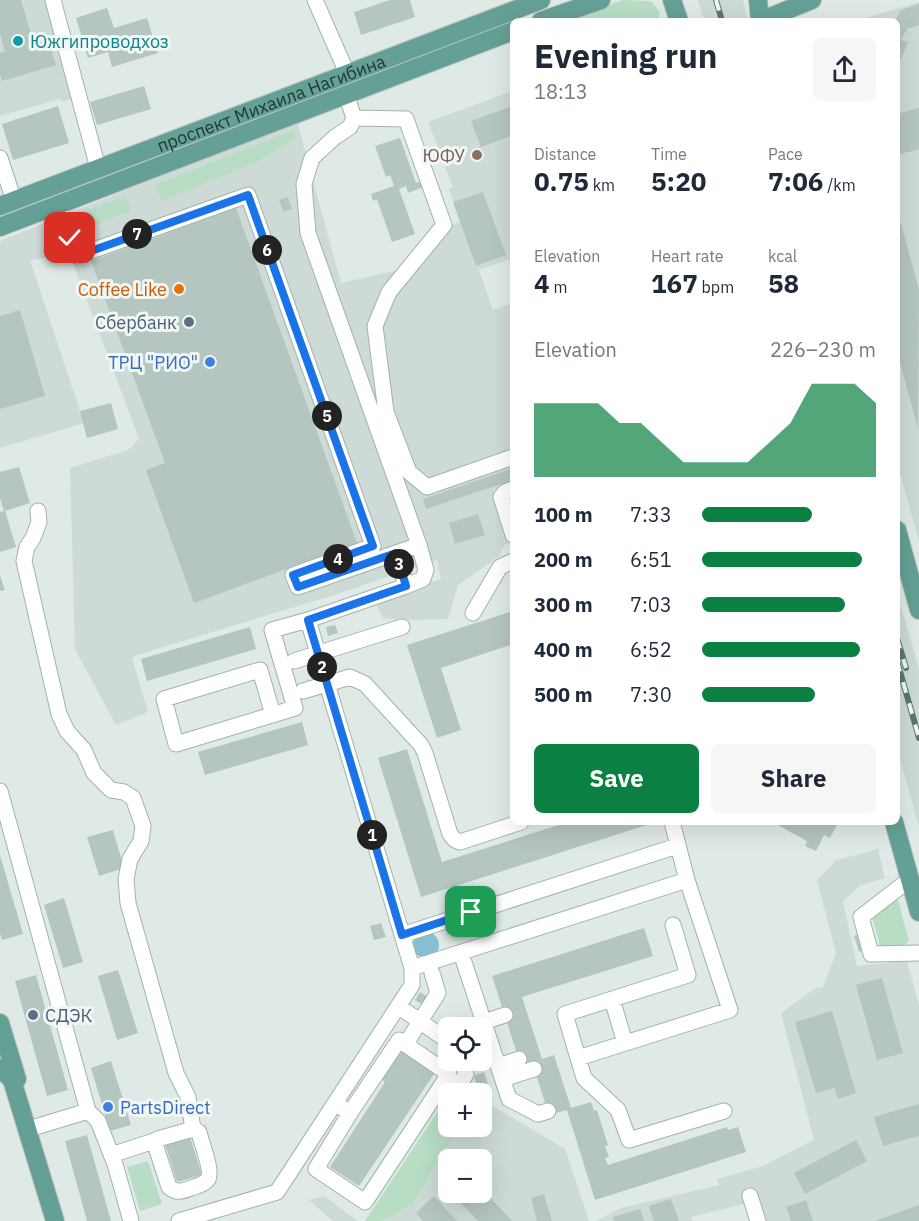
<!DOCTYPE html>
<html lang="en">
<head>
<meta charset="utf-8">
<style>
  :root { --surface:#fff; --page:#f6f6f7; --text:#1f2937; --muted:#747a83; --accent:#0b8043 }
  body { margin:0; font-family:"IBM Plex Sans",sans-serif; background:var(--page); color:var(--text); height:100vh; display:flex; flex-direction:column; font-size:22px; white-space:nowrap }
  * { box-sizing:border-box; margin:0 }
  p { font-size:20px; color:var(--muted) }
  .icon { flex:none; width:33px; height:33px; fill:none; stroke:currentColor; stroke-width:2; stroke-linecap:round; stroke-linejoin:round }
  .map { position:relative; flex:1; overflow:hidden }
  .details { position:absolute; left:510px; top:18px; width:390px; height:807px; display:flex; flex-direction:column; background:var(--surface); border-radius:9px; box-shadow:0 6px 24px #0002 }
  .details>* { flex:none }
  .buttons { position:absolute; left:438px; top:1017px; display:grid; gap:12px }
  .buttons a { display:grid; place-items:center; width:54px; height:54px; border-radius:9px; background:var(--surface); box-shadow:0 6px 24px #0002; font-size:30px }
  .pin { position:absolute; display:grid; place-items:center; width:51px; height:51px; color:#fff; margin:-26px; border-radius:12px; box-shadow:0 3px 9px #0006 }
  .km { position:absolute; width:30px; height:30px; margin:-15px; border-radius:50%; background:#222; color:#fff; font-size:16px; line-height:30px; text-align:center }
  .round { display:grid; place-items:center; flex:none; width:63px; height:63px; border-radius:9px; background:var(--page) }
  .summary { display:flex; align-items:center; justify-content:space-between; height:102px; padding:0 24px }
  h1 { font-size:33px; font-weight:800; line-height:45px }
  .stats { display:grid; grid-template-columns:repeat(3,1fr); gap:9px; height:102px; padding:6px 24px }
  .stats div { display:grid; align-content:center }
  .stats b { font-size:26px; font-weight:800 }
  .stats small { font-size:16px; font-weight:400 }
  .stats p { font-size:16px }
  .chart { height:168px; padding:12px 24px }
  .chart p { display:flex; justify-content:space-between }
  .chart svg { width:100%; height:108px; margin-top:6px; fill:var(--accent); opacity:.7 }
  .action { display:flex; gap:12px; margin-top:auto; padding:12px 24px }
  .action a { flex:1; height:69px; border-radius:9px; background:var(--accent); color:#fff; font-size:24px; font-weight:800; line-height:69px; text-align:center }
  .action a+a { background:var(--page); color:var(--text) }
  ul { padding:0 24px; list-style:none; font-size:20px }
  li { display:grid; grid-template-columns:96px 72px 1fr; align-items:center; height:45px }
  li i { height:15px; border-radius:8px; background:var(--accent) }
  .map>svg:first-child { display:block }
  .built { fill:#cddad5; fill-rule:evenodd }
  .green { fill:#b8dcc4 }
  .water { fill:#87bfd0 }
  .building { fill:#b5c5bf }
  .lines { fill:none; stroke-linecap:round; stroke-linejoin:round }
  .minor-casing { stroke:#a2b2ad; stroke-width:17 }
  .major-casing { stroke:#bcc4c2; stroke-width:20 }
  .minor { stroke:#fff; stroke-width:15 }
  .major { stroke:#64a095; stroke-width:18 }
  .rail-casing { stroke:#5b7671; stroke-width:6 }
  .rail { stroke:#f0f7f4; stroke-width:4; stroke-dasharray:11; stroke-linecap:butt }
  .route-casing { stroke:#fff; stroke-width:12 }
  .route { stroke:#1a73e8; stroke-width:8 }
  .culture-dot { fill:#0f9aa8; stroke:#f0f7f4; stroke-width:2 }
  .education-dot { fill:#8d6e63; stroke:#f0f7f4; stroke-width:2 }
  .food-dot { fill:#e8710a; stroke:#f0f7f4; stroke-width:2 }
  .service-dot { fill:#5c6f8a; stroke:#f0f7f4; stroke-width:2 }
  .shop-dot { fill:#3f7fe0; stroke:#f0f7f4; stroke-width:2 }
  .labels { text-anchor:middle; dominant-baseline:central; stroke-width:6; stroke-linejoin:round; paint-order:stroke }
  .culture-label { font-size:18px; fill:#0d838f; stroke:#f0f7f4; text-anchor:start }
  .street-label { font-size:18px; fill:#203a35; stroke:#f0f7f4 }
  .education-label { font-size:18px; fill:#785e54; stroke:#f0f7f4; text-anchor:end }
  .food-label { font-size:18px; fill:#c56008; stroke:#f0f7f4; text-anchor:end }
  .service-label { font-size:18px; fill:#4e5e75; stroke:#f0f7f4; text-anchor:end }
  .shop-label { font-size:18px; fill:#366cbe; stroke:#f0f7f4; text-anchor:end }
</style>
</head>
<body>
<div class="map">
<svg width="919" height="1221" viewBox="0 0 919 1221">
  <rect width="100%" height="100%" fill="#dfeae6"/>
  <path class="built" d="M 0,0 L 61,0 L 51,3 L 75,98 L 62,102 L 60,99 L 0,116 Z
    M 698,0 L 743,0 L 748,21 L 704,21 Z
    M 919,2 L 919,542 L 897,462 L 897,21 L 856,21 Z
    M 513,91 L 513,258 L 479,270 L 493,310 L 513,303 L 513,483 L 493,490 L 511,545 L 505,544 L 498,557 L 458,585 L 448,619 L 399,620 L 383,618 L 375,602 L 441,579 L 437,560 L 334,595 L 137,655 L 132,658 L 148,712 L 116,725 L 75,649 L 70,468 L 128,450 L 139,439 L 70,255 L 30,260 L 84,423 L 0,448 L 0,241 L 297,121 L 341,283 L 407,268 L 444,228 L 460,222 L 449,189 L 453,187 L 428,122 Z
    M 897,593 L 919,669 L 919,827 L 897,748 Z
    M 878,849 L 885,878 L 859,886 L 843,902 L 857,966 L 907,961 L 919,1005 L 919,1221 L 750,1221 L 744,1204 L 691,1217 L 692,1221 L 596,1221 L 621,1208 L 719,1185 L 717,1179 L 763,1166 L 814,1140 L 781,1013 L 816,988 L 823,987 L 836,953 L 817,880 L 837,860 Z
    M 482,1100 L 565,1149 L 589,1221 L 381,1221 L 412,1205 L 459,1127 L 482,1126 ZM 448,1160 L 482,1160 L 482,1192 L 448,1192 Z
    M 324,1196 L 358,1221 L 333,1221 L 309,1200 Z"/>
  <path class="green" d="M 623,0 L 651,1 L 660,12 L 658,20 L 564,21 Z
    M 294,130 L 296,138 L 257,162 L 162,201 L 155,185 Z
    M 126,196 L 131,211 L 83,229 L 77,214 Z
    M 892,900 L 898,900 L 909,941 L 900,948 L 880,945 L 872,917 Z
    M 440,1108 L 448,1113 L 448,1126 L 459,1127 L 412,1205 L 381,1221 L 365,1221 Z
    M 148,1161 L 162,1204 L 140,1211 L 127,1167 Z"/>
  <path class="water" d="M413 945a13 13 0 1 1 26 0a13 13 0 1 1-26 0Z"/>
  <path class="building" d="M 0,0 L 21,0 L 34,44 L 48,39 L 56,65 L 2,81 L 0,74 L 0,53 L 5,52 L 0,34 Z
    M 390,0 L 410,0 L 415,17 L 361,35 L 354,12 Z
    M 919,4 L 919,25 L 907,29 L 901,40 L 908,42 L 897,68 L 897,21 L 895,21 L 901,10 Z
    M 107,8 L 114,28 L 147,18 L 158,53 L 112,67 L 108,52 L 88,58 L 76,18 Z
    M 144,86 L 151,109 L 97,125 L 90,102 Z
    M 58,106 L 69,143 L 13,160 L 2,124 Z
    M 513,106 L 513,135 L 481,147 L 471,121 Z
    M 919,108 L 919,149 L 897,155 L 897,114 Z
    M 400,138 L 416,183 L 421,181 L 423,187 L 408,193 L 406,186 L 399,189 L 415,234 L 392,242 L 377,199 L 373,201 L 371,194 L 394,186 L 390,175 L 386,177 L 375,146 Z
    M 483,192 L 506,255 L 476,266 L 453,202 Z
    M 288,197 L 292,209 L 283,212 L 279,200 Z
    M 236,208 L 357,543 L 194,603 L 146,470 L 165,463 L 91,261 Z
    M 898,213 L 919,290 L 918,429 L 897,351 Z
    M 20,310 L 45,396 L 0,409 L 0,316 Z
    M 111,403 L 118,429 L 87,438 L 80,411 Z
    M 19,467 L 30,503 L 5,511 L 16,547 L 0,552 L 0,512 L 4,511 L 0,498 L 0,472 Z
    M 513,468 L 513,480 L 426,509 L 423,499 Z
    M 478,514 L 485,535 L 455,544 L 449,523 Z
    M 0,575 L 5,590 L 0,591 Z
    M 513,611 L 513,644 L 441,668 L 461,730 L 437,738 L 407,645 Z
    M 335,625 L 338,633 L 328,636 L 326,627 Z
    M 250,627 L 256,649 L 147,681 L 141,659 Z
    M 302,722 L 308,745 L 205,775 L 198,752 Z
    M 407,749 L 442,862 L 568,822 L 649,822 L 650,824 L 421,897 L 378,758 Z
    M 772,822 L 836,822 L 838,823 L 830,838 L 824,835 L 816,851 L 805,846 L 807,841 Z
    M 113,830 L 124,868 L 99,876 L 87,837 Z
    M 0,855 L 23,934 L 2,940 L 0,934 Z
    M 64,898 L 83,962 L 63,968 L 44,905 Z
    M 381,923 L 386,937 L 374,940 L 370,926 Z
    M 644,928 L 653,956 L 522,997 L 542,1059 L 554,1055 L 571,1108 L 591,1102 L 594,1111 L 597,1110 L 608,1145 L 605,1146 L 609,1157 L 605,1158 L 608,1165 L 727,1127 L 728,1130 L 738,1127 L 746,1152 L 595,1200 L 567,1110 L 549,1115 L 532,1062 L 521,1066 L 492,976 Z
    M 867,932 L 872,948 L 859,952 L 854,936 Z
    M 118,970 L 138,1033 L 117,1040 L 98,976 Z
    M 36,975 L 68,1090 L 47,1096 L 15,981 Z
    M 882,978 L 903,1053 L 877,1060 L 856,985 Z
    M 420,992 L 428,997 L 423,1005 L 415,1000 Z
    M 832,1011 L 856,1093 L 838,1099 L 834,1088 L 816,1093 L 795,1022 Z
    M 400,1050 L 434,1074 L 359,1186 L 330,1167 L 385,1082 L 381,1079 Z
    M 469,1060 L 480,1060 L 482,1065 L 472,1068 Z
    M 111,1061 L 131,1125 L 110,1131 L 91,1068 Z
    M 484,1072 L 488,1084 L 478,1088 L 474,1076 Z
    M 919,1104 L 919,1136 L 883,1146 L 874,1117 Z
    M 87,1135 L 111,1221 L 87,1221 L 65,1141 Z
    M 190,1137 L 202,1175 L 177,1182 L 165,1144 Z
    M 856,1140 L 867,1161 L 805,1194 L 794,1173 Z
    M 482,1189 L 512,1221 L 478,1221 L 450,1192 L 482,1192 Z
    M 544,1194 L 552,1221 L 537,1221 L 531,1198 Z
    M 434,1196 L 457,1221 L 423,1221 L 416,1213 Z
    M 671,1199 L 679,1221 L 654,1221 L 649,1206 Z
    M 806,1200 L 813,1221 L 791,1221 L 786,1207 Z
    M 919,1205 L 919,1221 L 875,1221 Z
    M 640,1209 L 644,1221 L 614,1221 L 613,1217 Z"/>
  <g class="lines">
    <defs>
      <path id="minor" d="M 53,0 L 98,168
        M 315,0 L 347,73
        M 354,118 L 406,119 L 444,225 L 389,292 L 375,326 L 386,412 L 409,472 L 427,487 L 513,457
        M 0,158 L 14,201
        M 58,204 L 77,256 L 248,195 L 373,546 L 293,575 L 298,587 L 419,545 L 308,233 L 304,184 L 312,158 L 335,137 L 350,127 L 354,118 L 346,94
        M 513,489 L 505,492 L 501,497 L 513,535
        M 38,511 L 39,522 L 33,538 L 27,547 L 24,561 L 59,714 L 67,731 L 84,750 L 94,773 L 111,790 L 124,792 L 133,798 L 143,826 L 141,841 L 130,859 L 126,879 L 128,903 L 176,1073 L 188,1097 L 193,1129
        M 406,586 L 423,579 L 426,570 L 419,545
        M 473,613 L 500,567 L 513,561
        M 294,661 L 402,627
        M 303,691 L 350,677 L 365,684 L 421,745 L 425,753 L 450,834 L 455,840 L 460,842 L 521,822
        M 273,715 L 260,670 L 164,699 L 176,744 L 295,708 L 272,630 L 308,620
        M 0,791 L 88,1111
        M 672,822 L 687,880 L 730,1010 L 578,1058 L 584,1078 L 618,1110 L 629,1140 L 724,1111
        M 910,879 L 861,917 L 871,954 L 919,953
        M 402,935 L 677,846
        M 461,953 L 509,1099 L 538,1114 L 548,1111
        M 412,968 L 687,880
        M 612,999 L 625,1043
        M 398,1006 L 448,1041
        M 484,1022 L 505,1015
        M 407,1042 L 438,993 L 432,973
        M 578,1058 L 565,1014 L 688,975 L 673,925
        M 498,1066 L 519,1059
        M 503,1079 L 534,1069
        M 452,1088 L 456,1090 L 466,1074 L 461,1060
        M 335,1103 L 350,1113 L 316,1169 L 365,1202 L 449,1074 L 399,1040 L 350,1113
        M 32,1128 L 88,1111 L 98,1121 L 115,1164 L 131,1221
        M 111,1155 L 154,1141 L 158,1139 L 193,1129 L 199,1132 C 201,1142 213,1171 208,1179 C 205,1184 197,1186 191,1188 C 183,1191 177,1194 169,1187 L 154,1141
        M 750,1196 L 758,1221
        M 179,1221 L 277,1192 L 412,985 L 412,968 L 308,620 L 406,586 L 396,553"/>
      <g id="major">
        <path d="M 672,0 L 679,21"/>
        <path d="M 758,0 L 760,21"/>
        <path d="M 541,21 L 601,0"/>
        <path d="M 760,21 L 812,0"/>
        <path id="s1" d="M 0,206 L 541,0"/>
        <path d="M 0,227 L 513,31"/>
        <path d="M 897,530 L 919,610"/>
        <path d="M 894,822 L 919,912"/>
        <path d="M 0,1023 L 17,1079 L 12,1080"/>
        <path d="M 0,1068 L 12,1080 L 55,1221"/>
      </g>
    </defs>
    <use href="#minor" class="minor-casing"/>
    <use href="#major" class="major-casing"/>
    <use href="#minor" class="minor"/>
    <use href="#major" class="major"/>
    <defs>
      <path id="rail" d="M 716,0 L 722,21
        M 897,638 L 906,668
        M 897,661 L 919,738"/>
    </defs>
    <use href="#rail" class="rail-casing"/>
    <use href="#rail" class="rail"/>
  </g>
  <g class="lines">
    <defs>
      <path id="route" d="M 70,238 L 77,256 L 248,195 L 373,546 L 293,575 L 298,587 L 396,553 L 406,586 L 308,620 L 402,935 L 471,912"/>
    </defs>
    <use href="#route" class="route-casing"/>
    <use href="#route" class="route"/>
  </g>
  <circle class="culture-dot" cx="18" cy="41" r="6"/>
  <circle class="education-dot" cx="477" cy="155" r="6"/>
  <circle class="food-dot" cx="179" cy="289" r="6"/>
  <g class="service-dot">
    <circle cx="189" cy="322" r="6"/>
    <circle cx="33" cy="1015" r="6"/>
  </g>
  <g class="shop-dot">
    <circle cx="210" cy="362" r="6"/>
    <circle cx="108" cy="1107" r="6"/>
  </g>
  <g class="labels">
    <g class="culture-label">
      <text x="30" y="41">Южгипроводхоз</text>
    </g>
    <g class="street-label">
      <text stroke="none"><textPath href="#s1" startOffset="290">проспект Михаила Нагибина</textPath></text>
    </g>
    <g class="education-label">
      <text x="465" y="155">ЮФУ</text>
    </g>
    <g class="food-label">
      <text x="167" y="289">Coffee Like</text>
    </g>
    <g class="service-label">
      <text x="177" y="322">Сбербанк</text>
      <text x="45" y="1015" text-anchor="start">СДЭК</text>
    </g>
    <g class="shop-label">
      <text x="198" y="362">ТРЦ "РИО"</text>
      <text x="120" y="1107" text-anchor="start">PartsDirect</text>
    </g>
  </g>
</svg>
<div class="buttons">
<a><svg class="icon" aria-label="locate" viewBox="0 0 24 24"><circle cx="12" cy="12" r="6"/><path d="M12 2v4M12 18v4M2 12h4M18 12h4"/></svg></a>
<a>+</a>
<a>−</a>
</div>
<div class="pin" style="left:471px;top:912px;background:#1e9e55"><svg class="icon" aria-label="arrive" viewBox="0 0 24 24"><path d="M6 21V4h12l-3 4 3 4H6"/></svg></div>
<div class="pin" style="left:70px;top:238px;background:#d93025"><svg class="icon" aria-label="check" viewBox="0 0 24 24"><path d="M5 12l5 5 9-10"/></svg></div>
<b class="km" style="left:372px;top:835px">1</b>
<b class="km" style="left:322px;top:667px">2</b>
<b class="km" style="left:399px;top:564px">3</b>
<b class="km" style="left:338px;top:559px">4</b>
<b class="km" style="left:327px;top:416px">5</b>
<b class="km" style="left:267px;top:250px">6</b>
<b class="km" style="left:137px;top:234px">7</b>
<section class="details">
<div class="summary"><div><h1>Evening run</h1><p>18:13</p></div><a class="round"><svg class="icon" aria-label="share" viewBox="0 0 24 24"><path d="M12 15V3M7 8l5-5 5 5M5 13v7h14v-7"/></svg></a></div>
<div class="stats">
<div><p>Distance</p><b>0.75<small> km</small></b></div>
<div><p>Time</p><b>5:20</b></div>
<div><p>Pace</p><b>7:06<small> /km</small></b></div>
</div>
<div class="stats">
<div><p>Elevation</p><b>4<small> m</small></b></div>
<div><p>Heart rate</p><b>167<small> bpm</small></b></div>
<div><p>kcal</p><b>58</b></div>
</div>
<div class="chart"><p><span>Elevation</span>226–230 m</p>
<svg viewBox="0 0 160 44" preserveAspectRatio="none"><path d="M0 44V14L10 14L20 14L30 14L40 22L50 22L60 30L70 38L80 38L90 38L100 38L110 30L120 22L130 6L140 6L150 6L160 14V44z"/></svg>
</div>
<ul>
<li><b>100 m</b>7:33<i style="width:63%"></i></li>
<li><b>200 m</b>6:51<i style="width:92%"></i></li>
<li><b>300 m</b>7:03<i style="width:82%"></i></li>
<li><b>400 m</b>6:52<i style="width:91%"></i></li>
<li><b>500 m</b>7:30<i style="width:65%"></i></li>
</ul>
<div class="action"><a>Save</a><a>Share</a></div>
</section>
</div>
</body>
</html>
